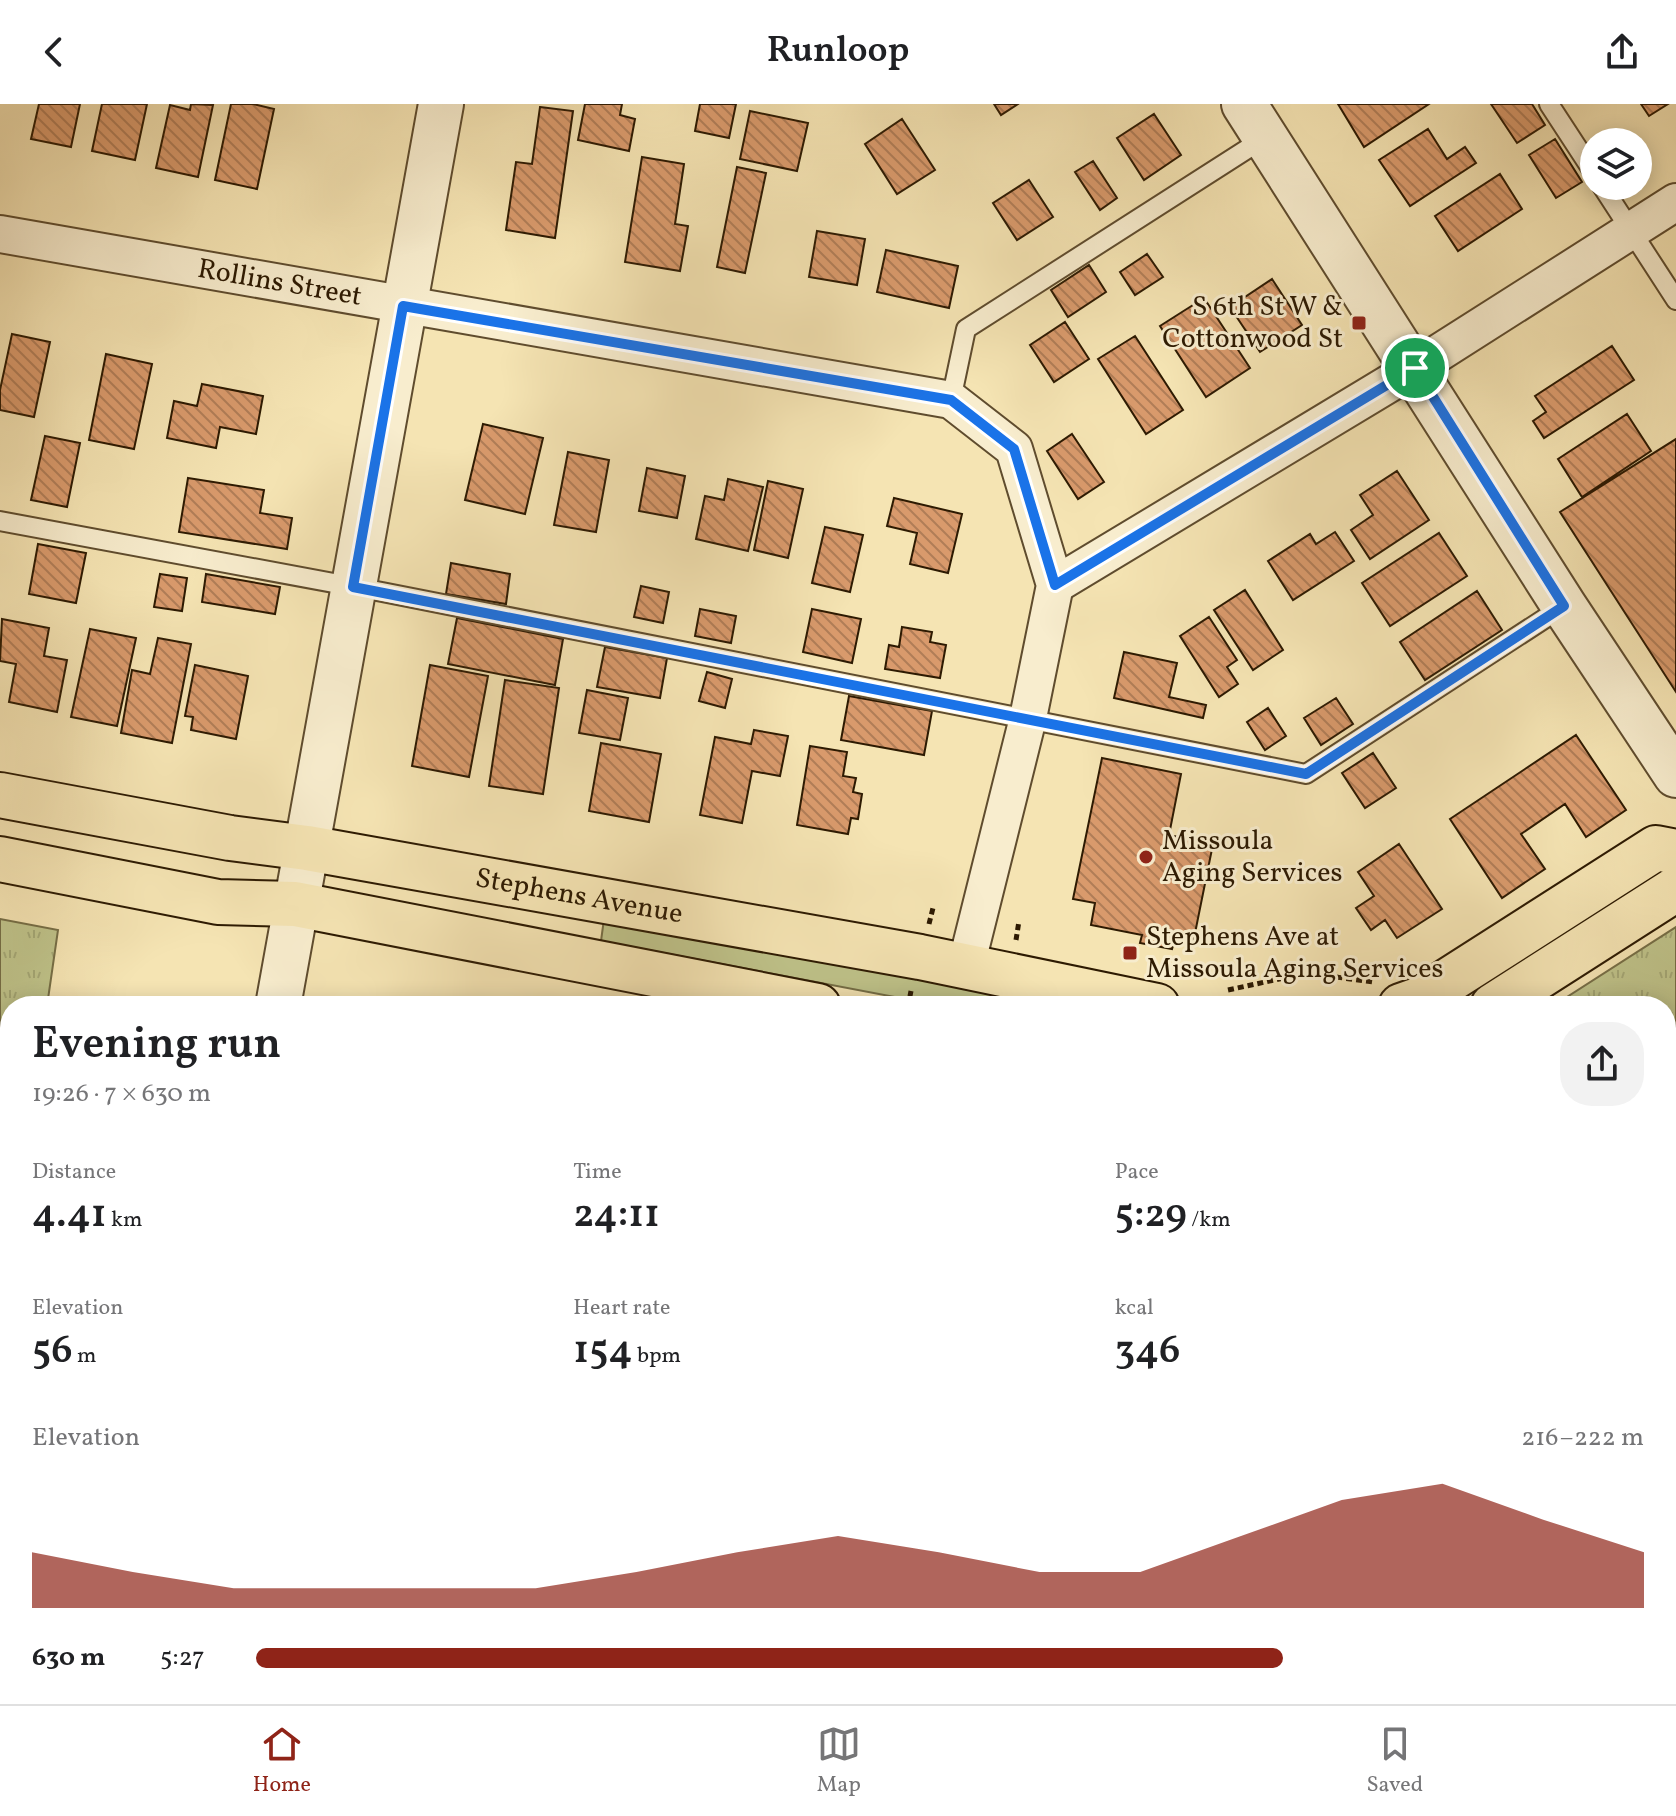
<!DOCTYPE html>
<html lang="en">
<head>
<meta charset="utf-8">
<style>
  :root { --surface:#fff; --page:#f2f2f2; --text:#202124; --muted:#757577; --line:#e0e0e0; --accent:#8f2418 }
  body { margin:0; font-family:Vollkorn,serif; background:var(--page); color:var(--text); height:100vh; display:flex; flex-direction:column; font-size:30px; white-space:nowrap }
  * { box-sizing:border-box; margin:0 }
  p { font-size:26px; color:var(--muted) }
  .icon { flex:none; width:44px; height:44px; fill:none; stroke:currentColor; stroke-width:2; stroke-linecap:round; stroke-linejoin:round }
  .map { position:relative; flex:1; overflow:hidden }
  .sheet { position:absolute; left:0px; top:892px; width:1676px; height:708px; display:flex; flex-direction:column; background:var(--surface); border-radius:32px 32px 0 0; box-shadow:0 4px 20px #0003 }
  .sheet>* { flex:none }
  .tools { position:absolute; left:1580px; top:24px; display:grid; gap:16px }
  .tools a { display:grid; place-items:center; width:72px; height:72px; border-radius:50%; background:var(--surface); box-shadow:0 4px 20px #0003; font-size:40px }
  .pin { position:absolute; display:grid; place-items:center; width:68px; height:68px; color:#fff; margin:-34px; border:4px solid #fff; border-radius:50%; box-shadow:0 2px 8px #0007 }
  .round { display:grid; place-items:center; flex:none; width:84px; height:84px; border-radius:32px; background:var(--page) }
  .head { display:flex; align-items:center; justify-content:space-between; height:136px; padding:0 32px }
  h1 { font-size:44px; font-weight:600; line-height:60px }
  .stats { display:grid; grid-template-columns:repeat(3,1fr); gap:12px; height:136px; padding:8px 32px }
  .stats div { display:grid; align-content:center }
  .stats b { font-size:40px; font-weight:600 }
  .stats small { font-size:22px; font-weight:400 }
  .stats p { font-size:22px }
  .chart { height:224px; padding:16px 32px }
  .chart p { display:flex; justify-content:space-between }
  .chart svg { width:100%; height:144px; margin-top:8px; fill:var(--accent); opacity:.7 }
  ul { padding:0 32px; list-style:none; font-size:26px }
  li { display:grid; grid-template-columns:128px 96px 1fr; align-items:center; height:60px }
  li i { height:20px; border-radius:10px; background:var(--accent) }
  header { display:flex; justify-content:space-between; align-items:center; height:104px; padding:0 32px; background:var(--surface); font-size:36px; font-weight:600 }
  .dock { display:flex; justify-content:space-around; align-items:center; height:112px; border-top:2px solid var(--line); background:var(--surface); font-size:22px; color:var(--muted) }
  .dock a { display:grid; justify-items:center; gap:4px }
  .dock .selected { color:var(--accent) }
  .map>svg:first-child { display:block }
  .grass { fill:#bfc38a; stroke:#766e46; stroke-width:2 }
  .park { fill:url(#park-tufts); stroke:#766e46; stroke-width:2 }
  .building { fill:url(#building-back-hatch); stroke:#2d1a02; stroke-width:2 }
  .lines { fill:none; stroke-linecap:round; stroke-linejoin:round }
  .service-casing { stroke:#5f4c2e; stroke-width:22 }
  .minor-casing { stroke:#5f4c2e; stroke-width:40 }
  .tertiary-casing { stroke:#5f4c2e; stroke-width:48 }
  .primary-casing { stroke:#2d1a02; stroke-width:48 }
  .path { stroke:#2d1a02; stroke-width:5; stroke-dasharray:6 4; stroke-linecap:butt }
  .service { stroke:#f8edce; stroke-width:18 }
  .minor { stroke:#f8edce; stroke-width:36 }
  .tertiary { stroke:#f8edce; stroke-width:44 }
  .primary { stroke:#f5e4b3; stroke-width:44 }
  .route-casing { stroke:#fff; stroke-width:16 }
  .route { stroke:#1a73e8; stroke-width:10 }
  .poi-dot { fill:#8f2418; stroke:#f8edce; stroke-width:3 }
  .labels { text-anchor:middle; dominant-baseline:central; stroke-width:6; stroke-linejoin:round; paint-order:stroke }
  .street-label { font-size:28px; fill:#2d1a02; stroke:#f8edce }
  .poi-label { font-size:28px; fill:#2d1a02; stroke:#f8edce; text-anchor:start }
</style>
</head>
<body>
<header><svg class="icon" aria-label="back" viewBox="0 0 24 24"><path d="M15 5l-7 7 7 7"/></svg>Runloop<svg class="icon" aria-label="share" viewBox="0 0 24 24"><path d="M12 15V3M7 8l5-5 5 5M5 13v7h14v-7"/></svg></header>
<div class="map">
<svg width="1676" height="1600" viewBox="0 0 1676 1600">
  <defs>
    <pattern id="park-tufts" width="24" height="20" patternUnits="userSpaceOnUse" patternTransform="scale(2)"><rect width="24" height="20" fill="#bfc38a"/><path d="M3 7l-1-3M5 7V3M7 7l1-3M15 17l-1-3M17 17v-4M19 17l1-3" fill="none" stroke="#a4a775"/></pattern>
    <pattern id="building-back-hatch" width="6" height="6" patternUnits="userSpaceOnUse" patternTransform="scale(2)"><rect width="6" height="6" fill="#d99a6c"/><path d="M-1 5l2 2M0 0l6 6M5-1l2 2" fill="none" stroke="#b07d57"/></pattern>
  </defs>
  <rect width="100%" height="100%" fill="#f5e4b3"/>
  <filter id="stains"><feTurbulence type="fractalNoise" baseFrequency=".0025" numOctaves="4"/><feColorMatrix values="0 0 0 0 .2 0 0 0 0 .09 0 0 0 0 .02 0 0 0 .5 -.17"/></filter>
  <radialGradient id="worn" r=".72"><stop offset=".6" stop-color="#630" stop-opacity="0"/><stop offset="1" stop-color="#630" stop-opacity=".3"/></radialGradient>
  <path class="grass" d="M 604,815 L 1066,902 L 942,902 L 601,837 Z"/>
  <path class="park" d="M 0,815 L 58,826 L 47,902 L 10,902 L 10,969 L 0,974 Z
    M 1676,823 L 1676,1397 L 1666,1403 L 1666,902 L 1553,902 Z
    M 1676,1448 L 1676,1600 L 1638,1600 L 1583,1590 L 1666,1590 L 1666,1455 Z"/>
  <path class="building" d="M 39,0 L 80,0 L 71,43 L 31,35 Z
    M 102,0 L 147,0 L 135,56 L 92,47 Z
    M 191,0 L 213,1 L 198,73 L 156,64 L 170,1 L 190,6 Z
    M 231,0 L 253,0 L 274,5 L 257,85 L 215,76 Z
    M 585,0 L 622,0 L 620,11 L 635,15 L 629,47 L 578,36 Z
    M 700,0 L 736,0 L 729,34 L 695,27 Z
    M 994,0 L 1018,0 L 1001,11 Z
    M 1338,0 L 1429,0 L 1364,43 Z
    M 1491,0 L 1532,0 L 1545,21 L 1517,39 Z
    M 1641,0 L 1668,0 L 1649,12 Z
    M 540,3 L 573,7 L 555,134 L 506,126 L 516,58 L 532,60 Z
    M 750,7 L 808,19 L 797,67 L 740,55 Z
    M 1154,10 L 1181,51 L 1144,76 L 1117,34 Z
    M 902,15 L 935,66 L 897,90 L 865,40 Z
    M 1428,25 L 1447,55 L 1465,43 L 1476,59 L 1410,102 L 1379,56 Z
    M 1555,35 L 1582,78 L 1556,94 L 1529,51 Z
    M 642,53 L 684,60 L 675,120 L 688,122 L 680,167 L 625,158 Z
    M 1093,57 L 1117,94 L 1100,106 L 1075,68 Z
    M 737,63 L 766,69 L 745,169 L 717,163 Z
    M 1500,70 L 1522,105 L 1458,147 L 1435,112 Z
    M 1029,76 L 1053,113 L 1017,136 L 993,99 Z
    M 817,127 L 865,135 L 857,181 L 809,173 Z
    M 886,146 L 958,162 L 949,204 L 877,188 Z
    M 1147,150 L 1163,173 L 1135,191 L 1120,168 Z
    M 1089,161 L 1106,188 L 1068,213 L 1051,186 Z
    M 1272,175 L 1302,221 L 1260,248 L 1230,203 Z
    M 1204,194 L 1250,264 L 1206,293 L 1160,222 Z
    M 1065,218 L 1089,255 L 1054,278 L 1030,241 Z
    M 12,230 L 50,238 L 34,313 L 0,306 L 0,286 Z
    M 1135,232 L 1183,306 L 1146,330 L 1098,255 Z
    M 1612,242 L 1634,276 L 1544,334 L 1533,317 L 1546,308 L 1535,292 Z
    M 106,250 L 152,260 L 134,345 L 89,336 Z
    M 202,280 L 263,292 L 256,330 L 220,323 L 216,344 L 167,334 L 174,297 L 197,302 Z
    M 1627,310 L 1651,347 L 1582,393 L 1558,355 Z
    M 483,320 L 543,334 L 525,410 L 465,396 Z
    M 1072,330 L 1104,378 L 1078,395 L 1047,347 Z
    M 45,332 L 80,339 L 67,403 L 31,396 Z
    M 1676,335 L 1676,588 L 1560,408 Z
    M 568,348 L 609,356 L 596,428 L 554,421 Z
    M 647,364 L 685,372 L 677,414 L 639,407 Z
    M 1397,367 L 1429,416 L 1370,455 L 1351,426 L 1373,411 L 1360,391 Z
    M 188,374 L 264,386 L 260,409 L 292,414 L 287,445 L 179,428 Z
    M 728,375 L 763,383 L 748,447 L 696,435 L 705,392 L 724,396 Z
    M 768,377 L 803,385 L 788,454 L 754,446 Z
    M 894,394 L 962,410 L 948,469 L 910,460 L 917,429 L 887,422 Z
    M 825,423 L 863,431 L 850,488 L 812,479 Z
    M 1335,428 L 1354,457 L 1293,496 L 1268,457 L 1310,430 L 1316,440 Z
    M 1439,429 L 1467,472 L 1390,522 L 1362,479 Z
    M 38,440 L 86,449 L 76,499 L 29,490 Z
    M 451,459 L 510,470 L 506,500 L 446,490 Z
    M 160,470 L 187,474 L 182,507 L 154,503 Z
    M 206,470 L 280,483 L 275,510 L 202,498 Z
    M 641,482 L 669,488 L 663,519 L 634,513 Z
    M 1245,486 L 1283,546 L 1253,566 L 1214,506 Z
    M 1477,487 L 1502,526 L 1425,576 L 1400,538 Z
    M 700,505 L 736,512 L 731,539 L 695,532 Z
    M 812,505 L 861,515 L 852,559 L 803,548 Z
    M 1209,513 L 1237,556 L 1227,563 L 1238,580 L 1219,593 L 1180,532 Z
    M 457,514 L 563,535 L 555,581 L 448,560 Z
    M 2,515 L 49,524 L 44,552 L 67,556 L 57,608 L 9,598 L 16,560 L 0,557 Z
    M 902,523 L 932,528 L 930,538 L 946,541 L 940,574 L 885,565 L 889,541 L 899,543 Z
    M 90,525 L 136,534 L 117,622 L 71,613 Z
    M 158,534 L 191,540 L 172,639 L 121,629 L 132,566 L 150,570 Z
    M 605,543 L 667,554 L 660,594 L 597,583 Z
    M 1124,548 L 1177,559 L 1169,593 L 1206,601 L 1203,614 L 1114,594 Z
    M 195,561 L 248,572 L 236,635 L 191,626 L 193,613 L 185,612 Z
    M 430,561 L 488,572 L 469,673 L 412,662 Z
    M 707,568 L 732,575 L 725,604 L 699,597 Z
    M 505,576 L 559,584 L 543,690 L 489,682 Z
    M 587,586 L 628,594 L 620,636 L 579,629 Z
    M 849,592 L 932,607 L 924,651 L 841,636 Z
    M 1336,594 L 1353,620 L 1321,641 L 1304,614 Z
    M 1268,604 L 1286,632 L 1265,646 L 1247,618 Z
    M 754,626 L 788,632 L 780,672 L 752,667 L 742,719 L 700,711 L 715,633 L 751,640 Z
    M 1576,631 L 1626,706 L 1586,733 L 1565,700 L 1521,730 L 1545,765 L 1502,794 L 1450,715 Z
    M 601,639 L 661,650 L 649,718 L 589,707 Z
    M 810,642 L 847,648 L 843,672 L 856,674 L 853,688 L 862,690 L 858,715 L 851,714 L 848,730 L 797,721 Z
    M 1373,649 L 1396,684 L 1365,704 L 1342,669 Z
    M 1102,654 L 1181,670 L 1169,731 L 1213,740 L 1193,839 L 1175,835 L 1172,845 L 1140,839 L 1142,831 L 1091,821 L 1095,799 L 1073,795 Z
    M 1399,740 L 1442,805 L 1397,834 L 1385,816 L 1371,826 L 1356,804 L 1374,792 L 1358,768 Z
    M 0,1116 L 10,1118 L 10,1210 L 0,1208 Z
    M 0,1412 L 10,1414 L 10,1482 L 7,1494 L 0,1492 Z
    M 601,1590 L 644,1590 L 641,1600 L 599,1600 Z
    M 694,1590 L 740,1590 L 737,1600 L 692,1600 Z"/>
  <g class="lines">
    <defs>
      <path id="service" d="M 1549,0 L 1594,69
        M 1602,82 L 1676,196
        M 951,296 L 966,225 L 1266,33
        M 0,417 L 382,488 L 1306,670 L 1564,502
        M 0,1593 L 39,1600"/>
      <g id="minor">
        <path id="s1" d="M 0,130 L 951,296 L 1014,345 L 1055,481 L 1028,614 L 966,862"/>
        <path d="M 1055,481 L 1415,264 L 1676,98"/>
        <path d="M 0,1304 L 10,1306"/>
        <path d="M 1666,1438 L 1676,1432"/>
        <path d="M 1443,1590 L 1492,1600"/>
        <path d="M 837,1600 L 839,1590"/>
      </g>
      <path id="tertiary" d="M 1244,0 L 1564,502 L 1676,671
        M 278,902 L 441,0
        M 143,1600 L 144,1590"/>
      <g id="primary">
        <path id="s2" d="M 0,691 L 230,734 L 307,744 L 920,853 L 1157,902"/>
        <path d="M 0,755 L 218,798 L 295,800 L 818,902"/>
        <path d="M 1401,902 L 1418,896 L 1656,744 L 1676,748"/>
        <path d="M 1493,902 L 1676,785"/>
      </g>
    </defs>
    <use href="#service" class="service-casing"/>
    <use href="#minor" class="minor-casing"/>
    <use href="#tertiary" class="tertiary-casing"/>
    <use href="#primary" class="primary-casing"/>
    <path class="path" d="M 929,820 L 933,804
      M 1016,836 L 1019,817
      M 1228,886 L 1293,872 L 1321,871 L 1373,878
      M 908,902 L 911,887
      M 1666,1113 L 1676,1115"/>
    <use href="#service" class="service"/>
    <use href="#minor" class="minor"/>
    <use href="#tertiary" class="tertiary"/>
    <use href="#primary" class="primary"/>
  </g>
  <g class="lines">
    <defs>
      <path id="route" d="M 403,202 L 951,296 L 1014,345 L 1055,481 L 1415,264 L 1564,502 L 1306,670 L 353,483 Z"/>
    </defs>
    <use href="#route" class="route-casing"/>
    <use href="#route" class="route"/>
  </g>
  <g class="poi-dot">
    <rect x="1351" y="211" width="16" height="16" rx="4"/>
    <circle cx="1146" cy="753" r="8"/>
    <rect x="1122" y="841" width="16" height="16" rx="4"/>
  </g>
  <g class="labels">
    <g class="street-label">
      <text stroke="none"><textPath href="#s1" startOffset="284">Rollins Street</textPath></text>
      <text stroke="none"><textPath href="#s2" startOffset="588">Stephens Avenue</textPath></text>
    </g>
    <g class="poi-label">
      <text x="1343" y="203" text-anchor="end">S 6th St W &amp;<tspan x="1343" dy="32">Cottonwood St</tspan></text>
      <text x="1162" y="737">Missoula<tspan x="1162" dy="32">Aging Services</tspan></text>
      <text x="1146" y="833">Stephens Ave at<tspan x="1146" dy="32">Missoula Aging Services</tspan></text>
    </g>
  </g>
  <rect width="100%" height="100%" filter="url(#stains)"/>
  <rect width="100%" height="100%" fill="url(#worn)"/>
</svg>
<div class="tools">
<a><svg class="icon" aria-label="layers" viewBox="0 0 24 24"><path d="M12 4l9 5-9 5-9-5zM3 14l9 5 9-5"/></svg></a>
</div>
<div class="pin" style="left:1415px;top:264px;background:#1e9e55"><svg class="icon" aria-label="arrive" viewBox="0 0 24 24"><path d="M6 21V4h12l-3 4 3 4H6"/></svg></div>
<section class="sheet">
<div class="head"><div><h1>Evening run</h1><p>19:26 · 7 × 630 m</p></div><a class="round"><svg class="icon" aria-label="share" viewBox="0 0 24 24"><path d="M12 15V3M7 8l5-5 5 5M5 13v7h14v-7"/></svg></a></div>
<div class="stats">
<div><p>Distance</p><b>4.41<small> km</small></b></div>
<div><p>Time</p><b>24:11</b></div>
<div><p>Pace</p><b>5:29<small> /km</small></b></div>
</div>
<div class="stats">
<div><p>Elevation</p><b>56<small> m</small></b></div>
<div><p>Heart rate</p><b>154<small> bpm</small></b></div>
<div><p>kcal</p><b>346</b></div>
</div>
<div class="chart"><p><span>Elevation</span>216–222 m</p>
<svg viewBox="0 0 160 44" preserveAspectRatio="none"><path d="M0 44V27L10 33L20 38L30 38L40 38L50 38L60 33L70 27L80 22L90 27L100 33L110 33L120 22L130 11L140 6L150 17L160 27V44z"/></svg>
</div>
<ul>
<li><b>630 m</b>5:27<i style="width:74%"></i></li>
</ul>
</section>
</div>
<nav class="dock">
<a class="selected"><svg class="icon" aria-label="home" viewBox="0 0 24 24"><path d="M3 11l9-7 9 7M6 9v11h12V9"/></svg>Home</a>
<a><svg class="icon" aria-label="map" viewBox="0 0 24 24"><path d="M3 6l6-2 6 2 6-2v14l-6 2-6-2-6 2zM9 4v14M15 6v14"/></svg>Map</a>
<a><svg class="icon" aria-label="saved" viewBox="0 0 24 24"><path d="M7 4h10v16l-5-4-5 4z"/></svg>Saved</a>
</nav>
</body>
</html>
